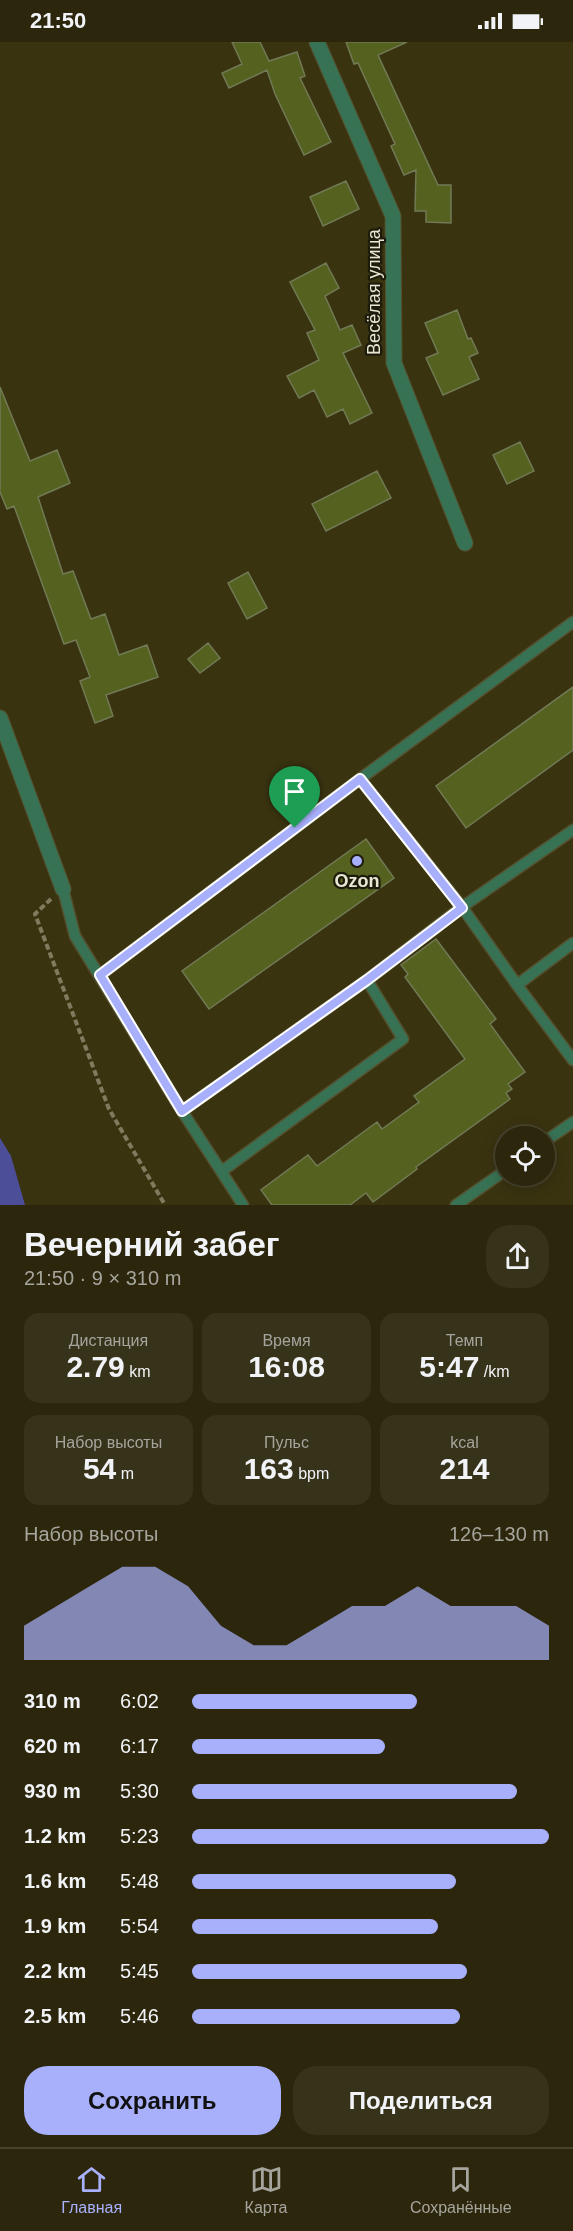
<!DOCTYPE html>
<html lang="ru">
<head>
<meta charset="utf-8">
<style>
  :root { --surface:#2b260c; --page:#37321a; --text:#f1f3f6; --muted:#a6a59d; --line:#47432d; --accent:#a8b0fc }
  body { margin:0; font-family:Helvetica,sans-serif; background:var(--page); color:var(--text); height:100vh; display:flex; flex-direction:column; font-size:22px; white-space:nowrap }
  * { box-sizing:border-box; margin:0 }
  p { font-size:20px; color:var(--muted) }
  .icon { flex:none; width:33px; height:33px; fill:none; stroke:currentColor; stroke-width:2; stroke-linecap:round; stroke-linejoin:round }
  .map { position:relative; height:1163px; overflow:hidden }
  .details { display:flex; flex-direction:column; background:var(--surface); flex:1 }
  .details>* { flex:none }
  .buttons { position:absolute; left:495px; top:1084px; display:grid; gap:12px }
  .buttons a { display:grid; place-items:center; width:60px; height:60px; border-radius:50%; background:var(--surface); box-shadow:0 3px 15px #0003,0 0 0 2px var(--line); font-size:30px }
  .pin { position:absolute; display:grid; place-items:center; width:51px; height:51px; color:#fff; margin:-62px -26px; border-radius:50% 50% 50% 0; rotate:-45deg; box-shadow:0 0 6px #0007 }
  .pin .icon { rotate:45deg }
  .round { display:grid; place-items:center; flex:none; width:63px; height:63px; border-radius:24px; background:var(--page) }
  .head { display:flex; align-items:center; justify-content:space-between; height:102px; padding:0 24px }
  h1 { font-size:33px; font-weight:800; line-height:45px }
  .metrics { display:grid; grid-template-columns:repeat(3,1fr); gap:9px; height:102px; padding:6px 24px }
  .metrics div { display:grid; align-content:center; border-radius:15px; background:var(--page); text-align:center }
  .metrics b { font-size:30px; font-weight:800 }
  .metrics small { font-size:16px; font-weight:400 }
  .metrics p { font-size:16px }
  .chart { height:168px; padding:12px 24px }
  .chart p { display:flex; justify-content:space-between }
  .chart svg { width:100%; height:108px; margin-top:6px; fill:var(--accent); opacity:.7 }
  .button { display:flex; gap:12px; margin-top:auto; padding:12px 24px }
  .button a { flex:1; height:69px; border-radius:24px; background:var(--accent); color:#111; font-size:24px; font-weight:800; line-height:69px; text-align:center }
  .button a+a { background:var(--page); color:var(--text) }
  ul { padding:0 24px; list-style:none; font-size:20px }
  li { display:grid; grid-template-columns:96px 72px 1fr; align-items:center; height:45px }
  li i { height:15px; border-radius:8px; background:var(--accent) }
  .status { display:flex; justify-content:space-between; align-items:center; height:42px; padding:0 30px; background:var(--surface); direction:ltr }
  .status svg { height:16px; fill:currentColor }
  .tab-bar { display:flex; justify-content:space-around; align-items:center; height:84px; border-top:2px solid var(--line); background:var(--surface); font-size:16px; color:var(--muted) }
  .tab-bar a { display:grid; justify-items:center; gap:3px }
  .tab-bar .selected { color:var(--accent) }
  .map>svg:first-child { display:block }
  .forest { fill:#4c4f97 }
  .building { fill:#55611e; stroke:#717956; stroke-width:1.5 }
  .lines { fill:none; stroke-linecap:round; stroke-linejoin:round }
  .lane-casing { stroke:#55502f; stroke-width:13 }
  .street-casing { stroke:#55502f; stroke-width:17 }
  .path { stroke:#807b5e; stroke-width:4; stroke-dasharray:6 3; stroke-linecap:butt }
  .lane { stroke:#387254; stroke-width:10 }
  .street { stroke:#387254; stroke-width:15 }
  .route-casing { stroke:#fff; stroke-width:12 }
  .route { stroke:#a8b0fc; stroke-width:8 }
  .poi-dot { fill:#a8b0fc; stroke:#1d1b0c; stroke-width:2 }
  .labels { text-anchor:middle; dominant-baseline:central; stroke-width:4.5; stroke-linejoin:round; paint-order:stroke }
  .street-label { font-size:18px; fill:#e9e6d2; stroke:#1d1b0c }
  .poi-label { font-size:18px; font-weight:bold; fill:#e9e6d2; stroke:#1d1b0c }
</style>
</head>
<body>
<div class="status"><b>21:50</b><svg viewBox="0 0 49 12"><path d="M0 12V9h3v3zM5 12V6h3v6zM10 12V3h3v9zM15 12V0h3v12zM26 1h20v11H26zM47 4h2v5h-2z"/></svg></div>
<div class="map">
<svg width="573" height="1163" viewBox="0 0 573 1163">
  <rect width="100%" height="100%" fill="#393310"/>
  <path class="forest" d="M 0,1096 L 11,1114 L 25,1163 L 0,1163 Z"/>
  <path class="building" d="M 232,0 L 260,0 L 269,19 L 297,10 L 305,34 L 300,36 L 331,100 L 304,113 L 275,52 L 267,28 L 229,46 L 222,31 L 242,22 Z
    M 346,0 L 407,0 L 378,13 L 438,143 L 451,143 L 451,181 L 426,180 L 426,169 L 415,169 L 416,128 L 404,133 L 391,104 L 395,102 L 358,21 L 354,22 Z
    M 346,139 L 359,167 L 323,184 L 310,155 Z
    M 326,221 L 339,246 L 325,254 L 340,288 L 352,283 L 361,303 L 343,311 L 372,371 L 350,382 L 343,367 L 327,375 L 314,348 L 299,356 L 287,334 L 319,318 L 307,291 L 315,288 L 290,240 Z
    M 457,268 L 468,297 L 471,296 L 478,311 L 469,315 L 479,337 L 443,353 L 426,316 L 438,311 L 425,281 Z
    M 0,345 L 30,419 L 57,408 L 70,441 L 38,455 L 63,532 L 73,529 L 91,577 L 105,572 L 119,613 L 147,603 L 158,635 L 106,653 L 113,674 L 95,681 L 80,639 L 90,635 L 76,598 L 64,602 L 14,464 L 7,467 L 0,450 Z
    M 520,400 L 534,429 L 507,442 L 493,413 Z
    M 377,429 L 391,456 L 326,489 L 312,462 Z
    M 248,530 L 267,566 L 247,577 L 228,541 Z
    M 208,601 L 220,616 L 200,631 L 188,617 Z
    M 573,645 L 573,708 L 466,786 L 436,744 Z
    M 366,797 L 394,836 L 209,967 L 182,929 Z
    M 436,897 L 496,977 L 490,982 L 525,1030 L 508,1042 L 512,1047 L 506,1051 L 510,1057 L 416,1125 L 417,1127 L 373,1160 L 366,1151 L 350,1163 L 272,1163 L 261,1148 L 308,1113 L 317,1124 L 377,1080 L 382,1087 L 419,1060 L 414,1054 L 465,1017 L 405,935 L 408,932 L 401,923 Z"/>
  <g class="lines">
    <defs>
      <path id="lane" d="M 360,737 L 573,580
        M 63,847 L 75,894 L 182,1069 L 243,1163
        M 100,933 L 360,737 L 462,865 L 517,943 L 573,1018
        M 517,943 L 573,901
        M 182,1069 L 367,938 L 462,865 L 573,788
        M 544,1100 L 573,1080
        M 222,1129 L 403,997 L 367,938
        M 456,1163 L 506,1128"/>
      <path id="street" d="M 317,0 L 393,174 L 394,321 L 465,501
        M 0,676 L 63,847"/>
    </defs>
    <use href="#lane" class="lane-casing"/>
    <use href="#street" class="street-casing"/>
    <path class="path" d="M 51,857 L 35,872 L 109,1067 L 165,1163"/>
    <use href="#lane" class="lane"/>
    <use href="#street" class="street"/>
  </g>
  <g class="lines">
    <defs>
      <path id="route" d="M 360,737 L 462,866 L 367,938 L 182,1069 L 100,933 Z"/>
    </defs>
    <use href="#route" class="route-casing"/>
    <use href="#route" class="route"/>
  </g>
  <circle class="poi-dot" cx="357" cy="819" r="6"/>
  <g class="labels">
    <g class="street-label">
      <text transform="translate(374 250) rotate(-90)">Весёлая улица</text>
    </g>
    <g class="poi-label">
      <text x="357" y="839">Ozon</text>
    </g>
  </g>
</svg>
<div class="buttons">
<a><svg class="icon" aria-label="locate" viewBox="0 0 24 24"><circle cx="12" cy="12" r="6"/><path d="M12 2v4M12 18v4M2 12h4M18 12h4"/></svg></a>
</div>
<div class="pin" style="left:295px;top:786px;background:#1e9e55"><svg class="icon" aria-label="arrive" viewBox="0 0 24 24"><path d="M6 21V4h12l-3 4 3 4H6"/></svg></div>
</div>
<section class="details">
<div class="head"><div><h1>Вечерний забег</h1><p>21:50 · 9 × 310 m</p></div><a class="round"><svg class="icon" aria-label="share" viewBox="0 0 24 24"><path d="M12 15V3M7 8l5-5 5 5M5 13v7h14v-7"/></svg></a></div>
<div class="metrics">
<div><p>Дистанция</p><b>2.79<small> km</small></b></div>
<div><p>Время</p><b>16:08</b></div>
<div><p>Темп</p><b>5:47<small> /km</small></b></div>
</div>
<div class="metrics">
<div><p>Набор высоты</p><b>54<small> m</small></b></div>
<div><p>Пульс</p><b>163<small> bpm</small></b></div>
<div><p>kcal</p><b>214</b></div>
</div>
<div class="chart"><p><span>Набор высоты</span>126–130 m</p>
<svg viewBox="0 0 160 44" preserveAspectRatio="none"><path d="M0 44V30L10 22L20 14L30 6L40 6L50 14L60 30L70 38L80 38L90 30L100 22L110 22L120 14L130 22L140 22L150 22L160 30V44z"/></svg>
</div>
<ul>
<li><b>310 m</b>6:02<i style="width:63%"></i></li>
<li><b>620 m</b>6:17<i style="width:54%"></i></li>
<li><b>930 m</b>5:30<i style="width:91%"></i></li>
<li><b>1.2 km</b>5:23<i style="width:100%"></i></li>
<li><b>1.6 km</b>5:48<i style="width:74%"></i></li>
<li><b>1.9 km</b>5:54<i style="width:69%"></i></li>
<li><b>2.2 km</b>5:45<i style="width:77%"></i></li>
<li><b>2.5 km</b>5:46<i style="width:75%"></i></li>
</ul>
<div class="button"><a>Сохранить</a><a>Поделиться</a></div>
</section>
<nav class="tab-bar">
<a class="selected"><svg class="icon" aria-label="home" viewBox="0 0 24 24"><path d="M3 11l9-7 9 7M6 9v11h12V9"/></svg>Главная</a>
<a><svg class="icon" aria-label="map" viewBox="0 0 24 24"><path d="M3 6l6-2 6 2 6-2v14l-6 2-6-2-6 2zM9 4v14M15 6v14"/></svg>Карта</a>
<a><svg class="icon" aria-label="saved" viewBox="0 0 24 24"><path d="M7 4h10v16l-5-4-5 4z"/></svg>Сохранённые</a>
</nav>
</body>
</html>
